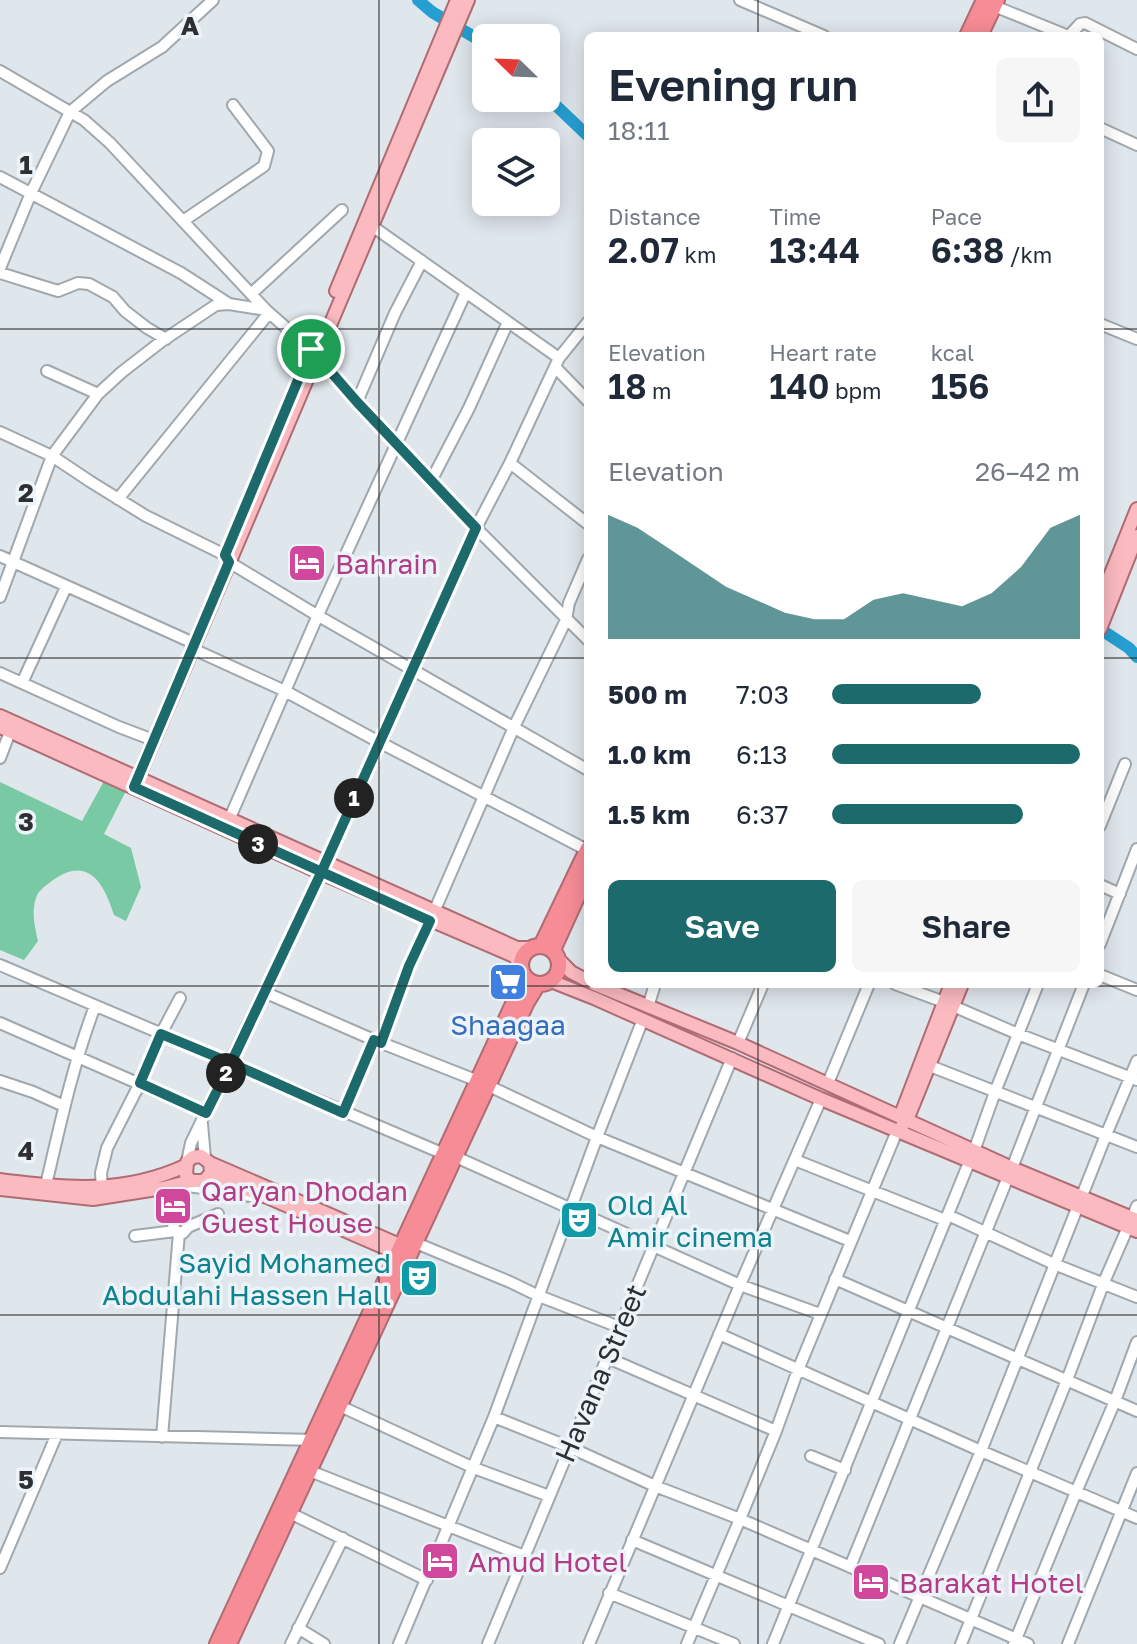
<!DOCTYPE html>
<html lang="en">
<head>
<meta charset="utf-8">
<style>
  :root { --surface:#fff; --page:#f6f6f7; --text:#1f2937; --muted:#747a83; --accent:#1d6a6d }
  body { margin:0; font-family:"Golos Text",sans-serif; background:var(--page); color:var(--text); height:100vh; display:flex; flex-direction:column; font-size:30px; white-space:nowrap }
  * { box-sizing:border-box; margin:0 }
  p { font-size:26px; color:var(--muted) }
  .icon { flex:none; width:44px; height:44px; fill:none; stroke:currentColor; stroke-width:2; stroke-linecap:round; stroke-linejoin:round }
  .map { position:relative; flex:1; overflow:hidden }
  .details { position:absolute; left:584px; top:32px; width:520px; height:956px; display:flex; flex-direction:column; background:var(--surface); border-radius:12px; box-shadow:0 4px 20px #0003 }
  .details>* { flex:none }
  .needle { width:52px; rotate:293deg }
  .buttons { position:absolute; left:472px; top:24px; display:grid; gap:16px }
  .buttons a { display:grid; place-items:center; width:88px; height:88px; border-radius:12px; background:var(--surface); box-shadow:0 4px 20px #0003; font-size:40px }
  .pin { position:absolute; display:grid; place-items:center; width:68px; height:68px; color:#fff; margin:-34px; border:4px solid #fff; border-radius:50%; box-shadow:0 2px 8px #0007 }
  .km { position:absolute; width:40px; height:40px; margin:-20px; border-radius:50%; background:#222; color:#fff; font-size:22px; line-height:40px; text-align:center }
  .round { display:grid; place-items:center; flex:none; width:84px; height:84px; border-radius:12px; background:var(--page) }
  .summary { display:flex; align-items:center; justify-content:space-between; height:136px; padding:0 24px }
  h1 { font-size:44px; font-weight:600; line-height:60px }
  .metrics { display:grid; grid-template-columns:repeat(3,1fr); gap:12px; height:136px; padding:8px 24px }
  .metrics div { display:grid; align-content:center }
  .metrics b { font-size:34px; font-weight:600 }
  .metrics small { font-size:22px; font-weight:400 }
  .metrics p { font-size:22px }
  .chart { height:224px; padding:16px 24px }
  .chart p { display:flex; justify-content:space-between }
  .chart svg { width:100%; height:144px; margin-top:8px; fill:var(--accent); opacity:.7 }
  .action { display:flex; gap:16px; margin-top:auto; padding:16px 24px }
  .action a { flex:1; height:92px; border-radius:12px; background:var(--accent); color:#fff; font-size:32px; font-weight:600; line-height:92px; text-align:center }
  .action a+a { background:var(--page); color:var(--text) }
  ul { padding:0 24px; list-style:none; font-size:26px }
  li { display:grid; grid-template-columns:128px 96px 1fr; align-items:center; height:60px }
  li i { height:20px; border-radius:10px; background:var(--accent) }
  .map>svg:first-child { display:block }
  .green { fill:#79c9a4 }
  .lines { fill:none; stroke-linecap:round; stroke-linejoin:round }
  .river { stroke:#259ed1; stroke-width:12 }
  .minor-casing { stroke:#a1a8ad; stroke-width:14 }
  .major-casing { stroke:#b06b73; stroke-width:16 }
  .highway-casing { stroke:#b06b73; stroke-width:18 }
  .minor { stroke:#fff; stroke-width:10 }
  .major { stroke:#fabac0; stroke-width:12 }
  .highway { stroke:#f68c96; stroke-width:14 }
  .route-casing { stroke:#fff; stroke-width:16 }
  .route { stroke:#1d6a6d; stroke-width:10 }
  .grid { fill:none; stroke:#2d2f32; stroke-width:2; stroke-opacity:0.55 }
  .labels { text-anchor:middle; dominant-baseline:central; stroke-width:7; stroke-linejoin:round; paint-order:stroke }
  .hotel-label { font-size:28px; fill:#b23c85; stroke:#ecf3f9; text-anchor:start }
  .shop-label { font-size:28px; fill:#366cbe; stroke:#ecf3f9 }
  .culture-label { font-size:28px; fill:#0d838f; stroke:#ecf3f9; text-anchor:start }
  .street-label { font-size:28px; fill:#2d2f32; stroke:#ecf3f9 }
  .grid-label { font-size:26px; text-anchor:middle; font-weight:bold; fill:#2d2f32; stroke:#ecf3f9; stroke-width:7; stroke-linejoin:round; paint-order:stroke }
</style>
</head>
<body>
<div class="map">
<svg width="1137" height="1644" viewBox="0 0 1137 1644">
  <rect width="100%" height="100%" fill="#dfe6ec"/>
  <path class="green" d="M 104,781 L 126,791 L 104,834 L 131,848 L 141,887 L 126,921 L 114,915 C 104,884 89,855 53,880 C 47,885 39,889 36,898 C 31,912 35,928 38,941 L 24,960 L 0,950 L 0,782 L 82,821 Z"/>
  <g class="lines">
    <path class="river" d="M 418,0 L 432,12 L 486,44
      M 546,96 L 588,136
      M 1100,629 L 1129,648 L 1137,657"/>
    <defs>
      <path id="minor" d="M 740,0 L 824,36
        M 994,6 L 1068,36
        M 1069,36 L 1080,24 L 1085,23 L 1137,49
        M 0,71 L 84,120 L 110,143 L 266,310 L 317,355 L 357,402 L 476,528 L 588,640
        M 1100,128 L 1137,145
        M 0,177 L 181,273 L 229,304
        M 183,221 L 264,166 L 268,151 L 233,105
        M 372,226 L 559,358
        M 0,268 L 31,193 L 70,112 L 107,81 L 162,47 L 213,0
        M 0,273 L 58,291 L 78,283 L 89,284 L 113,297 L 125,311 L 147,328 L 166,339
        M 251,294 L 342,210
        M 1100,324 L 1137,339
        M 555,367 L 588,401
        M 47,371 L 98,394
        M 357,402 L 395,313 L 422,261
        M 0,432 L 52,456 L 91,482 L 146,516 L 225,555 L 229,562 L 315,614 L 588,770
        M 510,463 L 588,524
        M 431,481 L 469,408 L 508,322
        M 118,499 L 269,313
        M 0,556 L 189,641
        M 0,597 L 52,456 L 98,394 L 122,372 L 162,341 L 216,305 L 229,304 L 266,310
        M 193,649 L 285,691 L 379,742 L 587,850
        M 0,673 L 119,727 L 148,738
        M 22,683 L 66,587
        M 0,758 L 10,732
        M 229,820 L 318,615 L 466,292
        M 1100,826 L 1125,764
        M 1100,885 L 1120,894
        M 434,912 L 514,727 L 566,620 L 569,603 L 588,559
        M 1100,944 L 1137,849
        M 0,965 L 444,1154
        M 1100,975 L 1137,990
        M 895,984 L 944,1002
        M 264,992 L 374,1040 L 478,1081
        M 953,1006 L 1018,1034 L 1137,1080
        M 648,1007 L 655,984
        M 0,1023 L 206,1113
        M 381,1043 L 409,966 L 430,921
        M 738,1043 L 763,984
        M 930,1066 L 1137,1147
        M 0,1081 L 33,1092 L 64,1106
        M 828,1083 L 869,984
        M 489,1086 L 597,1137 L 850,1241
        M 343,1113 L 374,1040
        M 202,1124 L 205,1158
        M 974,1151 L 995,1092 L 1038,984
        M 456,1157 L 740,1285 L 820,1314
        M 795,1160 L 945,1220
        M 187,1162 L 191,1143 L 321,873 L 379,742 L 476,528 L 510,463 L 559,358 L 588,322
        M 1012,1168 L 1084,984
        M 46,1185 C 60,1125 73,1064 95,1006
        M 186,1186 C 212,1188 236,1196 261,1197
        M 102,1188 L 101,1173 L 107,1148 L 140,1083 L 161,1034 L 180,998
        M 948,1215 L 1054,1264 L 1137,1297
        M 181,1217 L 183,1202
        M 1132,1218 L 1137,1206
        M 188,1227 L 218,1214
        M 135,1236 L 175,1231 L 183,1233 L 188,1227 L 186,1219 L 181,1217 L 175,1220 L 173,1228 L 175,1231
        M 416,1243 L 510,1282 L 539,1296 L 619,1327
        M 835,1279 L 1137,1411
        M 719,1334 L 981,1451 L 1137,1518
        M 608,1358 L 776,1431
        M 340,1406 L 474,1468 L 549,1496
        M 494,1417 L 569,1447 L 655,1486 L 740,1519 L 1028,1644
        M 0,1432 L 314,1440
        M 162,1437 L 179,1233
        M 811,1456 L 845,1470
        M 310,1471 L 524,1556
        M 290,1513 L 427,1580
        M 632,1540 L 879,1644
        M 850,1567 L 1008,1177
        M 0,1568 L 57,1434
        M 609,1593 L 734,1644
        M 298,1628 L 324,1644
        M 291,1644 L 343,1538
        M 399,1644 L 494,1417 L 597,1137 L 643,1019
        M 488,1644 L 732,1058
        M 589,1644 L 740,1285 L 821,1099
        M 687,1644 L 740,1519 L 776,1431 L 798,1370 L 897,1131
        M 773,1644 L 970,1160
        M 900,1644 L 981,1451 L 1106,1135 L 1137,1061
        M 961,1644 L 1067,1380 L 1104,1282 L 1128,1227
        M 1014,1644 L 1076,1492 L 1115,1401 L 1137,1342
        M 1068,1644 L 1137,1473"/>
      <path id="major" d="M 336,291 L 457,0
        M 1100,601 L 1137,509
        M 1100,629 L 1137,536
        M 0,716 L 517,948 L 532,948
        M 0,727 L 321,873 L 514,956 L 521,965
        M 134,787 L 468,0
        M 559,960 L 571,972 L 588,981
        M 551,981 L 594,998 L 821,1099 L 1137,1231
        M 594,984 L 738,1043 L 1012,1168 L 1137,1220
        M 902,1112 L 951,984
        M 902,1126 L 907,1120 L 962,984
        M 210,1163 L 211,1173 L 204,1181 L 191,1181 L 186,1175 L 187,1162 L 193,1157 L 201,1156 L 210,1163 L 409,1249
        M 210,1176 L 267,1197 L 406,1257
        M 0,1180 C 66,1188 122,1195 185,1166
        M 0,1189 L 93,1199 L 163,1188 L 191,1181"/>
      <path id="highway" d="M 967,36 L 984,0
        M 980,36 L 997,0
        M521 965a19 19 0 1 1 38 0a19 19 0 1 1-38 0Z
        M 541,946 L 588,848
        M 553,950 L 588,873
        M 217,1644 L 525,978
        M 229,1644 L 527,1002 L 538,984"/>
    </defs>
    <use href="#minor" class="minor-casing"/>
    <use href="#major" class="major-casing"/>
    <use href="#highway" class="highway-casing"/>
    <use href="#minor" class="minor"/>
    <use href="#major" class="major"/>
    <use href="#highway" class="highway"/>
  </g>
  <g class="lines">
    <defs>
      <path id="route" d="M 311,349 L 357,402 L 476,528 L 321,873 L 231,1063 L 161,1034 L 140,1083 L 206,1113 L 231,1063 L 343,1113 L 374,1040 L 381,1043 L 409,966 L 430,921 L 134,787 L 229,562 L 225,555 L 311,349"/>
    </defs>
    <use href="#route" class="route-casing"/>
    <use href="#route" class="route"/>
  </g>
  <path class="grid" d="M 379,0 L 379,1644M 758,0 L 758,36M 0,329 L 588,329M 1100,329 L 1137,329M 0,658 L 588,658M 1100,658 L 1137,658M 758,984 L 758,1644M 0,986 L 1137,986M 0,1315 L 1137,1315"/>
  <defs>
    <symbol id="hotel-square" viewBox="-11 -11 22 22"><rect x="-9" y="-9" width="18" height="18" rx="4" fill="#d1479c" stroke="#ecf3f9"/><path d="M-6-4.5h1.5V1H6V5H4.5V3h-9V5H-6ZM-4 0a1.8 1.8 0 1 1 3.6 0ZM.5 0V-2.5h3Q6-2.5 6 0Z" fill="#fff"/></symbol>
    <symbol id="supermarket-square" viewBox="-11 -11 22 22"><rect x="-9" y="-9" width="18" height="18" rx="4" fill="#3f7fe0" stroke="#ecf3f9"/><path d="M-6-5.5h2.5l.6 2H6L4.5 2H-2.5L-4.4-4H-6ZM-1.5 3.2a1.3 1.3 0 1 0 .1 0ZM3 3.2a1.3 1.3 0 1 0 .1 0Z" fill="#fff"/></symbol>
    <symbol id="theatre-square" viewBox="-11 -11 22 22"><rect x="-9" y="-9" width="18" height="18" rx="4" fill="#0f9aa8" stroke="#ecf3f9"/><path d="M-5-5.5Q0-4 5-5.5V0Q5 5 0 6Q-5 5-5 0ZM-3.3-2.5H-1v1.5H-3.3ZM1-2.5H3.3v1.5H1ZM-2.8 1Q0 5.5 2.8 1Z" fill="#fff"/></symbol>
  </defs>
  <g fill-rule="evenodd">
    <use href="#hotel-square" x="285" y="541" width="44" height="44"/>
    <use href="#supermarket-square" x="486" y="960" width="44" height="44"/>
    <use href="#hotel-square" x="151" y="1184" width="44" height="44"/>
    <use href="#theatre-square" x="557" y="1198" width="44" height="44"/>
    <use href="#theatre-square" x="397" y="1256" width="44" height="44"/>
    <use href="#hotel-square" x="418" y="1539" width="44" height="44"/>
    <use href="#hotel-square" x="849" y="1560" width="44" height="44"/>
  </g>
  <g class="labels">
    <g class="hotel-label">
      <text x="335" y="563">Bahrain</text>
      <text x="201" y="1190">Qaryan Dhodan<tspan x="201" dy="32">Guest House</tspan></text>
      <text x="468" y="1561">Amud Hotel</text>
      <text x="899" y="1582">Barakat Hotel</text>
    </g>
    <g class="shop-label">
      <text x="508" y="1024">Shaagaa</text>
    </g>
    <g class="culture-label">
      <text x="607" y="1204">Old Al<tspan x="607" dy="32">Amir cinema</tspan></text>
      <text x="391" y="1262" text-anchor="end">Sayid Mohamed<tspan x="391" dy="32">Abdulahi Hassen Hall</tspan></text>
    </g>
    <g class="street-label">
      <text transform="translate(600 1373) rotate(-67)">Havana Street</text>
    </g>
  </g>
  <g class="grid-label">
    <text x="190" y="35">A</text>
    <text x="26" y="174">1</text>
    <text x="26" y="502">2</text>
    <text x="26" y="831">3</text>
    <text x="26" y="1160">4</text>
    <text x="26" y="1489">5</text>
  </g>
</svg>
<div class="buttons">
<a><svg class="needle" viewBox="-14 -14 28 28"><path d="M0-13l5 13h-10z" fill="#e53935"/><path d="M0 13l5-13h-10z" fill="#747a83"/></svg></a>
<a><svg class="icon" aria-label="layers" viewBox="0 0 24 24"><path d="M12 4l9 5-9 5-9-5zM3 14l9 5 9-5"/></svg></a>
</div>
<div class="pin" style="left:311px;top:349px;background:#1e9e55"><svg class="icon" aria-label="arrive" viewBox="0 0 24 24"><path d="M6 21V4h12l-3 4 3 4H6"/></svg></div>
<b class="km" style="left:354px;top:798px">1</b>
<b class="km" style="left:226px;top:1073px">2</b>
<b class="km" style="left:258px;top:844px">3</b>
<section class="details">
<div class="summary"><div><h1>Evening run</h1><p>18:11</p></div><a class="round"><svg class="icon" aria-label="share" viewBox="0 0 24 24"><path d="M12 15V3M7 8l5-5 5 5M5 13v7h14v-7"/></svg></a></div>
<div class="metrics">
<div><p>Distance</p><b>2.07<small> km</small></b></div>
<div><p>Time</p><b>13:44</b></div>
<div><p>Pace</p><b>6:38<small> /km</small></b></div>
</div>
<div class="metrics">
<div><p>Elevation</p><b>18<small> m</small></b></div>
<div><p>Heart rate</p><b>140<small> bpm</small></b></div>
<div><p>kcal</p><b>156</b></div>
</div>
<div class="chart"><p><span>Elevation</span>26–42 m</p>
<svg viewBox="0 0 160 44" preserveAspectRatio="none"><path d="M0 44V6L10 10L20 16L30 22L40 28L50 32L60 36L70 38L80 38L90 32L100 30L110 32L120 34L130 30L140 22L150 10L160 6V44z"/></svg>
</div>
<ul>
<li><b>500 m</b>7:03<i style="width:60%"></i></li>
<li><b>1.0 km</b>6:13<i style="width:100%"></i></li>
<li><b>1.5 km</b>6:37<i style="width:77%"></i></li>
</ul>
<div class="action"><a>Save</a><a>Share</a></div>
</section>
</div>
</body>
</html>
